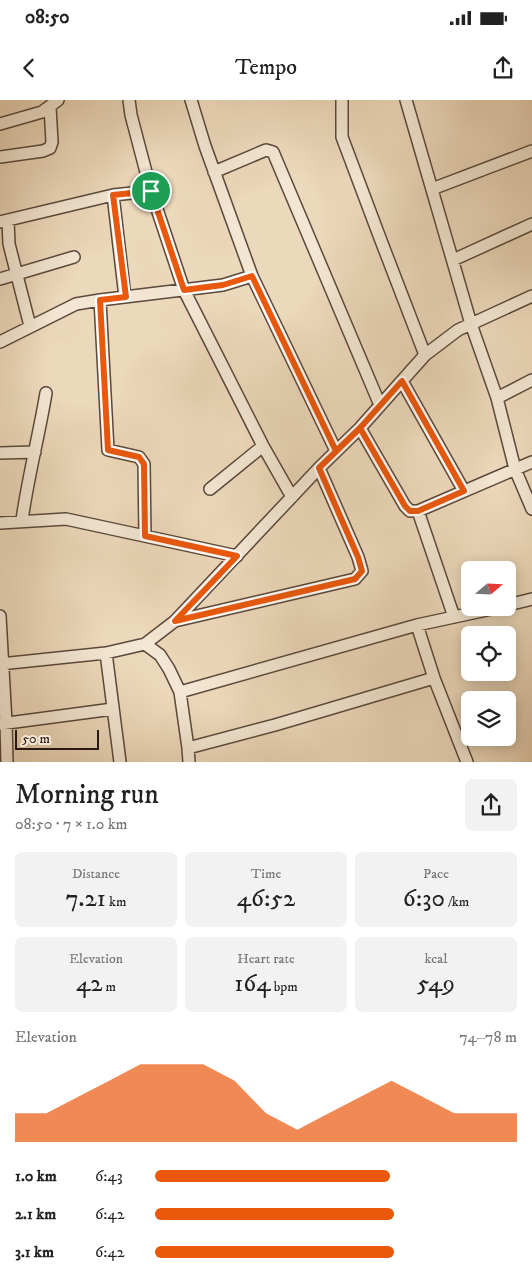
<!DOCTYPE html>
<html lang="en">
<head>
<meta charset="utf-8">
<style>
  :root { --surface:#fff; --page:#f2f2f2; --text:#222; --muted:#767676; --accent:#ea580c }
  body { margin:0; font-family:"IM FELL DW Pica",serif; background:var(--page); color:var(--text); height:100vh; display:flex; flex-direction:column; font-size:19px; white-space:nowrap }
  * { box-sizing:border-box; margin:0 }
  p { font-size:16px; color:var(--muted) }
  .icon { flex:none; width:28px; height:28px; fill:none; stroke:currentColor; stroke-width:2; stroke-linecap:round; stroke-linejoin:round }
  .map { position:relative; height:662px; overflow:hidden }
  .sheet { display:flex; flex-direction:column; background:var(--surface); flex:1 }
  .sheet>* { flex:none }
  .needle { width:32px; rotate:71deg }
  .controls { position:absolute; left:461px; top:461px; display:grid; gap:10px }
  .controls a { display:grid; place-items:center; width:55px; height:55px; border-radius:8px; background:var(--surface); box-shadow:0 2px 12px #0003; font-size:25px }
  .scale { position:absolute; left:15px; bottom:12px; width:84px; box-sizing:border-box; padding-left:5px; border:2px solid #2a1913; border-top:0; font-size:14px; line-height:18px; white-space:nowrap; color:#2a1913; -webkit-text-stroke:4px #f3e6d2; paint-order:stroke }
  .pin { position:absolute; display:grid; place-items:center; width:42px; height:42px; color:#fff; margin:-21px; border:2px solid #fff; border-radius:50%; box-shadow:0 1px 5px #0007 }
  .round { display:grid; place-items:center; flex:none; width:52px; height:52px; border-radius:8px; background:var(--page) }
  .overview { display:flex; align-items:center; justify-content:space-between; height:85px; padding:0 15px }
  h1 { font-size:28px; font-weight:600; line-height:38px }
  .stats { display:grid; grid-template-columns:repeat(3,1fr); gap:8px; height:85px; padding:5px 15px }
  .stats div { display:grid; align-content:center; border-radius:8px; background:var(--page); text-align:center }
  .stats b { font-size:25px; font-weight:600 }
  .stats small { font-size:14px; font-weight:400 }
  .stats p { font-size:14px }
  .chart { height:140px; padding:10px 15px }
  .chart p { display:flex; justify-content:space-between }
  .chart svg { width:100%; height:90px; margin-top:5px; fill:var(--accent); opacity:.7 }
  ul { padding:0 15px; list-style:none; font-size:16px }
  li { display:grid; grid-template-columns:80px 60px 1fr; align-items:center; height:38px }
  li i { height:12px; border-radius:6px; background:var(--accent) }
  .status { display:flex; justify-content:space-between; align-items:center; height:35px; padding:0 25px; background:var(--surface); direction:ltr }
  .status svg { height:14px; fill:currentColor }
  header { display:flex; justify-content:space-between; align-items:center; height:65px; padding:0 15px; background:var(--surface); font-size:22px; font-weight:600 }
  .map>svg:first-child { display:block }
  .lines { fill:none; stroke-linecap:round; stroke-linejoin:round }
  .minor-casing { stroke:#5a493d; stroke-width:14 }
  .minor { stroke:#f3e6d2; stroke-width:11 }
  .route-casing { stroke:#fff; stroke-width:10 }
  .route { stroke:#ea580c; stroke-width:6 }
</style>
</head>
<body>
<div class="status"><b>08:50</b><svg viewBox="0 0 49 12"><path d="M0 12V9h3v3zM5 12V6h3v6zM10 12V3h3v9zM15 12V0h3v12zM26 1h20v11H26zM47 4h2v5h-2z"/></svg></div>
<header><svg class="icon" aria-label="back" viewBox="0 0 24 24"><path d="M15 5l-7 7 7 7"/></svg>Tempo<svg class="icon" aria-label="share" viewBox="0 0 24 24"><path d="M12 15V3M7 8l5-5 5 5M5 13v7h14v-7"/></svg></header>
<div class="map">
<svg width="532" height="662" viewBox="0 0 532 662">
  <rect width="100%" height="100%" fill="#ecd8ba"/>
  <filter id="stains"><feTurbulence type="fractalNoise" baseFrequency=".004" numOctaves="4"/><feColorMatrix values="0 0 0 0 .2 0 0 0 0 .09 0 0 0 0 .02 0 0 0 .5 -.17"/></filter>
  <radialGradient id="worn" r=".72"><stop offset=".6" stop-color="#630" stop-opacity="0"/><stop offset="1" stop-color="#630" stop-opacity=".3"/></radialGradient>
  <g class="lines">
    <defs>
      <path id="minor" d="M 129,0 L 131,15 L 151,91 L 184,190 L 263,346 L 292,397
        M 191,0 L 205,46 L 252,176 L 336,351
        M 342,0 L 342,37 L 380,138 L 425,255
        M 406,0 L 471,224 L 497,298
        M 0,24 L 42,12 L 58,0
        M 0,57 L 43,51 L 50,48 L 52,42 L 50,7
        M 214,72 L 266,50 L 273,52 L 380,305
        M 432,89 L 532,51
        M 113,95 L 125,197
        M 8,121 L 9,144 L 30,226
        M 0,122 L 113,95 L 151,91
        M 453,160 L 532,124
        M 0,179 L 74,157
        M 100,200 L 108,350 L 139,357 L 144,364 L 145,436
        M 0,242 L 76,204 L 100,200 L 223,185 L 252,176
        M 532,280 L 497,298 L 515,369 L 532,409
        M 402,281 L 464,391
        M 360,328 L 405,406 L 410,411 L 418,411 L 532,362
        M 0,353 L 35,352
        M 210,389 L 263,346
        M 418,411 L 454,517
        M 22,420 C 28,377 39,335 46,293
        M 0,423 L 66,419 L 237,456
        M 508,505 L 532,499
        M 0,516 L 6,623 L 7,662
        M 175,521 L 355,479 L 362,471 L 358,457 L 319,368
        M 417,525 L 434,578 L 467,662
        M 145,544 L 160,555 L 169,569 L 180,592 L 188,648 L 189,662
        M 106,553 L 120,662
        M 0,564 L 106,553 L 145,544 L 175,521 L 319,368 L 360,328 L 425,255 L 458,230 L 532,196
        M 180,592 L 417,525 L 496,508
        M 0,624 L 113,609
        M 188,648 L 275,625 L 434,578"/>
    </defs>
    <use href="#minor" class="minor-casing"/>
    <use href="#minor" class="minor"/>
  </g>
  <g class="lines">
    <defs>
      <path id="route" d="M 151,91 L 113,95 L 126,197 L 100,200 L 108,350 L 139,357 L 144,364 L 145,436 L 237,456 L 175,521 L 355,479 L 362,471 L 358,457 L 319,368 L 360,328 L 405,406 L 410,411 L 418,411 L 464,391 L 402,281 L 360,328 L 336,351 L 252,176 L 223,185 L 184,190 L 151,91"/>
    </defs>
    <use href="#route" class="route-casing"/>
    <use href="#route" class="route"/>
  </g>
  <rect width="100%" height="100%" filter="url(#stains)"/>
  <rect width="100%" height="100%" fill="url(#worn)"/>
</svg>
<div class="controls">
<a><svg class="needle" viewBox="-14 -14 28 28"><path d="M0-13l5 13h-10z" fill="#e53935"/><path d="M0 13l5-13h-10z" fill="#767676"/></svg></a>
<a><svg class="icon" aria-label="locate" viewBox="0 0 24 24"><circle cx="12" cy="12" r="6"/><path d="M12 2v4M12 18v4M2 12h4M18 12h4"/></svg></a>
<a><svg class="icon" aria-label="layers" viewBox="0 0 24 24"><path d="M12 4l9 5-9 5-9-5zM3 14l9 5 9-5"/></svg></a>
</div>
<div class="scale">50 m</div>
<div class="pin" style="left:151px;top:91px;background:#1e9e55"><svg class="icon" aria-label="arrive" viewBox="0 0 24 24"><path d="M6 21V4h12l-3 4 3 4H6"/></svg></div>
</div>
<section class="sheet">
<div class="overview"><div><h1>Morning run</h1><p>08:50 · 7 × 1.0 km</p></div><a class="round"><svg class="icon" aria-label="share" viewBox="0 0 24 24"><path d="M12 15V3M7 8l5-5 5 5M5 13v7h14v-7"/></svg></a></div>
<div class="stats">
<div><p>Distance</p><b>7.21<small> km</small></b></div>
<div><p>Time</p><b>46:52</b></div>
<div><p>Pace</p><b>6:30<small> /km</small></b></div>
</div>
<div class="stats">
<div><p>Elevation</p><b>42<small> m</small></b></div>
<div><p>Heart rate</p><b>164<small> bpm</small></b></div>
<div><p>kcal</p><b>549</b></div>
</div>
<div class="chart"><p><span>Elevation</span>74–78 m</p>
<svg viewBox="0 0 160 44" preserveAspectRatio="none"><path d="M0 44V30L10 30L20 22L30 14L40 6L50 6L60 6L70 14L80 30L90 38L100 30L110 22L120 14L130 22L140 30L150 30L160 30V44z"/></svg>
</div>
<ul>
<li><b>1.0 km</b>6:43<i style="width:65%"></i></li>
<li><b>2.1 km</b>6:42<i style="width:66%"></i></li>
<li><b>3.1 km</b>6:42<i style="width:66%"></i></li>
</ul>
</section>
</body>
</html>
